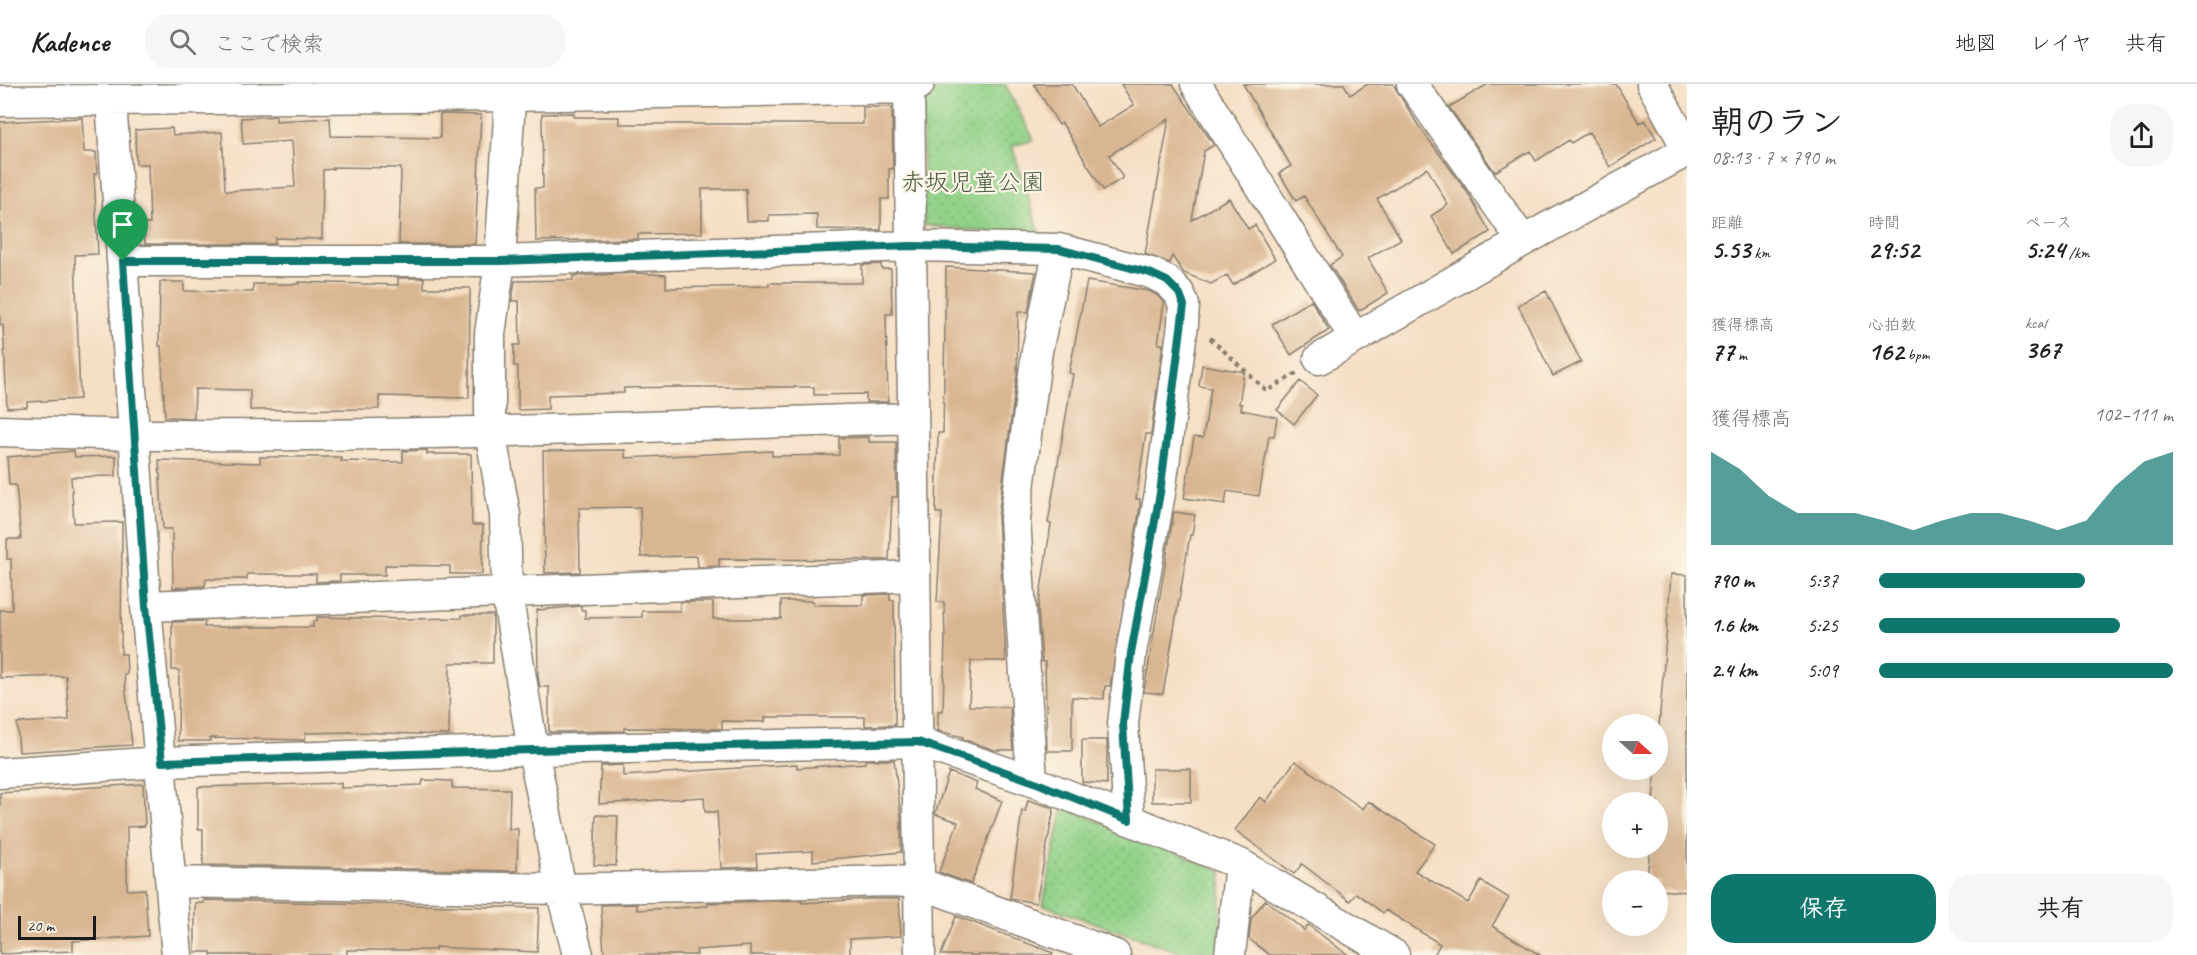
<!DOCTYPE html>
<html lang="ja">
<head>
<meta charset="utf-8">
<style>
  :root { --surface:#fff; --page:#f6f6f6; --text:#202124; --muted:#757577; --line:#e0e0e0; --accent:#0f766e }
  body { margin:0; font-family:Caveat,"Klee One",sans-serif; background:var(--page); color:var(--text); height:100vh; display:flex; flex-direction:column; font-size:22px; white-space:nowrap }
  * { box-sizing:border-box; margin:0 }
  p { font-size:20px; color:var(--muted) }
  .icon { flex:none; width:33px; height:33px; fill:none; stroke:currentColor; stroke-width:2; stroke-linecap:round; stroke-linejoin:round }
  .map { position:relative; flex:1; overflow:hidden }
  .sheet { display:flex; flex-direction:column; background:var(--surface); width:510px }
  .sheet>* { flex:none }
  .needle { width:39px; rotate:111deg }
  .tools { position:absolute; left:1602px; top:630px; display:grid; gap:12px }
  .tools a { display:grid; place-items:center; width:66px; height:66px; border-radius:50%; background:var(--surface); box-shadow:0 6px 24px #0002; font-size:30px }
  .scale { position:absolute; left:18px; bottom:15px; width:78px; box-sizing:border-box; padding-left:6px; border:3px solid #1c1c1c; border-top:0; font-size:16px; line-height:21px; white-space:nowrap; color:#1c1c1c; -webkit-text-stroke:4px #fcf5e5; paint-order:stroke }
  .pin { position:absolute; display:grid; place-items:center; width:51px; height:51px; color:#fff; margin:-62px -26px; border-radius:50% 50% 50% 0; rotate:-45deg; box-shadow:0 0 6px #0007 }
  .pin .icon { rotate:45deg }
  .round { display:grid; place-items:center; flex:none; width:63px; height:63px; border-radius:24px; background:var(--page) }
  .summary { display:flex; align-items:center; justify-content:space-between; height:102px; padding:0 24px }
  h1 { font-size:33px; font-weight:700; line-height:45px }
  .stats { display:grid; grid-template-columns:repeat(3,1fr); gap:9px; height:102px; padding:6px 24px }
  .stats div { display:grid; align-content:center }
  .stats b { font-size:26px; font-weight:700 }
  .stats small { font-size:16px; font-weight:400 }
  .stats p { font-size:16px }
  .chart { height:168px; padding:12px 24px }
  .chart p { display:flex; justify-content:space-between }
  .chart svg { width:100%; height:108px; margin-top:6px; fill:var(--accent); opacity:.7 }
  .cta { display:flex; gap:12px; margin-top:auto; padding:12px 24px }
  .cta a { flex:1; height:69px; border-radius:24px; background:var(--accent); color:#fff; font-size:24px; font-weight:700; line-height:69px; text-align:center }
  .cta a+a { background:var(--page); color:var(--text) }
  ul { padding:0 24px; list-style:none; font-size:20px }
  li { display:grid; grid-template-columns:96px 72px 1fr; align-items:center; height:45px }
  li i { height:15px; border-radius:8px; background:var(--accent) }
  header { display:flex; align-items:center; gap:36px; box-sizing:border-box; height:84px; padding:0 30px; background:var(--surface); border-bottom:2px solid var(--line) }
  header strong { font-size:28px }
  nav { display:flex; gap:33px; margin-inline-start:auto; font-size:21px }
  .search { width:420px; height:54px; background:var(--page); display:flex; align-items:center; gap:15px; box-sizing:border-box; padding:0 21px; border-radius:24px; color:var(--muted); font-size:22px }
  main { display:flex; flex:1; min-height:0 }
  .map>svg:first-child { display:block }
  .grass { fill:url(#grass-dots); stroke:#577752; stroke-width:1.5 }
  .building { fill:#d9b692 }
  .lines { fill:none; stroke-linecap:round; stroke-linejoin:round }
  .minor-casing { stroke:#887e70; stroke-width:33 }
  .path { stroke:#887e70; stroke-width:4; stroke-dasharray:4.5 4.5; stroke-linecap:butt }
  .minor { stroke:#fff; stroke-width:30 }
  .route-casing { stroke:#fff; stroke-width:12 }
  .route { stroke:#0f766e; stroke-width:8 }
  .labels { text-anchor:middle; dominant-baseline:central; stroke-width:4.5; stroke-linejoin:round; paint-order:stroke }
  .park-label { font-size:24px; fill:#455c42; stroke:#fcf5e5 }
</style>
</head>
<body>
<header>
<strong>Kadence</strong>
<div class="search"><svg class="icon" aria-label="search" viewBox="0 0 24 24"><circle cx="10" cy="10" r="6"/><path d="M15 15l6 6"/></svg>ここで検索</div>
<nav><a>地図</a><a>レイヤ</a><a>共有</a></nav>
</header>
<main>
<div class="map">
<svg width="1687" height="871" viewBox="0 0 1687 871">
  <defs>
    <pattern id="grass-dots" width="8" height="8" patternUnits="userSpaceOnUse" patternTransform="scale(1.5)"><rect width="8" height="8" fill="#92d289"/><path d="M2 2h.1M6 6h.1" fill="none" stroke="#7db476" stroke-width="1.8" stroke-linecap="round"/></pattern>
  </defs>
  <rect width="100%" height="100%" fill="#fcf5e5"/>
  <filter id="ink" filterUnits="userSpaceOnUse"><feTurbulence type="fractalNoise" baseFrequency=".0167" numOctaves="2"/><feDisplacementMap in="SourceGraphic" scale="12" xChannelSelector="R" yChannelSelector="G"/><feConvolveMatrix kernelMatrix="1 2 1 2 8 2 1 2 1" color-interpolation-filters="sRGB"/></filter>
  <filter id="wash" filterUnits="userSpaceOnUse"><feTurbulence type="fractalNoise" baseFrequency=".008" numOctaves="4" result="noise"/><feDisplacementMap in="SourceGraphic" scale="24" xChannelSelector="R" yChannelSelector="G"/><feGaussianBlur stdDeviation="1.35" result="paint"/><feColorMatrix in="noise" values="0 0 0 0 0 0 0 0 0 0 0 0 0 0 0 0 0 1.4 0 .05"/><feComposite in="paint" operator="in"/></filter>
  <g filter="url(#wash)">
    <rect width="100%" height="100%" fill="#f5dfc5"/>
    <path class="grass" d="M 922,0 L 1005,0 L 1034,56 L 1012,62 L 1041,154 L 924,141 Z
      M 1063,723 L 1222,787 L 1219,871 L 1188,871 L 1043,821 Z"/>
    <g id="blocks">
      <path class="building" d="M 1034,0 L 1072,0 L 1098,43 L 1134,21 L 1121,0 L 1173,0 L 1214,61 L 1204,67 L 1192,136 L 1229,114 L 1248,145 L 1255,141 L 1275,175 L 1233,201 L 1227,191 L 1211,200 L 1184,189 L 1172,172 L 1170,179 L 1145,170 L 1169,35 L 1109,71 L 1123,94 L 1103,106 L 1062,39 L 1059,41 Z
        M 1243,0 L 1344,0 L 1350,11 L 1368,0 L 1393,0 L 1418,41 L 1466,106 L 1490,148 L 1454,170 L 1431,132 L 1448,121 L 1427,84 L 1377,115 L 1401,155 L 1368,174 L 1388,209 L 1359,227 L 1330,181 L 1342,173 L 1304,112 L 1296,117 L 1279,89 L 1291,82 Z
        M 1488,0 L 1616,0 L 1639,39 L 1645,36 L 1656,54 L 1610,83 L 1589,48 L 1571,59 L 1569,56 L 1536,77 L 1530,67 L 1495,88 L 1449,23 Z
        M 863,23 L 892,23 L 893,85 L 889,85 L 889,115 L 881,115 L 881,146 L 817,145 L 817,130 L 769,131 L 769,137 L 747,137 L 746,105 L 702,105 L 702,149 L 638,150 L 638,155 L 536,157 L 535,104 L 543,104 L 542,30 L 574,29 L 574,33 L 619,33 L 619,40 L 863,40 Z
        M 440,30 L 481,31 L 475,160 L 399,160 L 401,84 L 333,83 L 333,85 L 323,86 L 322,155 L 275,154 L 275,160 L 145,160 L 144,140 L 150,140 L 148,80 L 136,80 L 135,46 L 172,44 L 173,51 L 222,48 L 225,105 L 228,107 L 295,103 L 292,57 L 243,60 L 241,34 L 276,32 L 276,37 L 330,34 L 331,52 L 440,54 Z
        M 82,34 L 84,68 L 96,68 L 97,90 L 94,90 L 98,170 L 75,171 L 80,315 L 27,318 L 27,323 L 7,324 L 3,241 L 0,241 L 0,38 Z
        M 881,180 L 882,185 L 891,185 L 892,230 L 886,230 L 888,318 L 866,318 L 866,310 L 814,311 L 814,303 L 680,303 L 624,304 L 624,309 L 548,311 L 548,325 L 518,326 L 518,282 L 514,282 L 514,261 L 520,261 L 519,217 L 512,217 L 515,197 L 573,196 L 573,192 L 638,189 L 666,191 L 666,204 L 769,202 L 769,199 L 862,199 L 862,181 Z
        M 946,183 L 1036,188 L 1028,228 L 1018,228 L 1017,290 L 998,433 L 1006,577 L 971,577 L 969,622 L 1010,623 L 1013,666 L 995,666 L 962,655 L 963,653 L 938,647 L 938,627 L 943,627 L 945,554 L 944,518 L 937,518 L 942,429 L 936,429 L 938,349 L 943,349 Z
        M 398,194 L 424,194 L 424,204 L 470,204 L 469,314 L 379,312 L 379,325 L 250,326 L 250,306 L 195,305 L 194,334 L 165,333 L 161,262 L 159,262 L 160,198 L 184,198 L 184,207 L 253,208 L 253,200 L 299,200 L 299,198 L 398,201 Z
        M 1087,197 L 1149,207 L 1157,211 L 1164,219 L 1158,260 L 1163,260 L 1151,350 L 1146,350 L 1136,415 L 1140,415 L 1140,423 L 1110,602 L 1105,602 L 1104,615 L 1072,613 L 1072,667 L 1047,667 L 1045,578 L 1042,578 L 1038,525 L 1051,440 L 1048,439 L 1073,290 L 1069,289 Z
        M 1546,207 L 1581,278 L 1553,292 L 1518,221 Z
        M 1311,216 L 1329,246 L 1291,271 L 1272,240 Z
        M 1202,281 L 1244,288 L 1239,320 L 1242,320 L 1241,326 L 1277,333 L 1274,352 L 1269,352 L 1259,412 L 1227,407 L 1225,420 L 1184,414 L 1194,353 L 1203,354 L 1211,304 L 1199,302 Z
        M 1300,297 L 1317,311 L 1294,340 L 1277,326 Z
        M 869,353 L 869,358 L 896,358 L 897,413 L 892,413 L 889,476 L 719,475 L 719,482 L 698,483 L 697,472 L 641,473 L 640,423 L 579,424 L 580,488 L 545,489 L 543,367 L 625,366 L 625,374 L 772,367 L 772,372 L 839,371 L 839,354 Z
        M 427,366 L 427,370 L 471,370 L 472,441 L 483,441 L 482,490 L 450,490 L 450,482 L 385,481 L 385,491 L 340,491 L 340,497 L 316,498 L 316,490 L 247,490 L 247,495 L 206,495 L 205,502 L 173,504 L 172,445 L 163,445 L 159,376 L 260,379 L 260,373 L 341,373 L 341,377 L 403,378 L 403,367 Z
        M 74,367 L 75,373 L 116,372 L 116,392 L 71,393 L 74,439 L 122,438 L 121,570 L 126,570 L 127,590 L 124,590 L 132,661 L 19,668 L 17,639 L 69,636 L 66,592 L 0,594 L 0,526 L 12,526 L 11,475 L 7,475 L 7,455 L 21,455 L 16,401 L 9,401 L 7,373 Z
        M 1174,428 L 1195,431 L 1192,451 L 1190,451 L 1163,610 L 1144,608 Z
        M 1671,490 L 1687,491 L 1687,808 L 1658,806 L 1658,796 L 1647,796 L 1650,764 L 1658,764 L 1658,718 L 1653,718 Z
        M 890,510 L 890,516 L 894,516 L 895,641 L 865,642 L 865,633 L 765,633 L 765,638 L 722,637 L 722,645 L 624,644 L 624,647 L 549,648 L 549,603 L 540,603 L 538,593 L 537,526 L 581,522 L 581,526 L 585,526 L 585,534 L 642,533 L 642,527 L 680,527 L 680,518 L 713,518 L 713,535 L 781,535 L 781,517 L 813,517 L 813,521 L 863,521 L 863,511 Z
        M 462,531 L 493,531 L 493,579 L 450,579 L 449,651 L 351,648 L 305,649 L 305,656 L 210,654 L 210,657 L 178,657 L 179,586 L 172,586 L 172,538 L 205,537 L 204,543 L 313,543 L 313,537 L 317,537 L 317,533 L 409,535 L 462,534 Z
        M 1082,656 L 1107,656 L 1107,700 L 1082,698 Z
        M 865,676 L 894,676 L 901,733 L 901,768 L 813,777 L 813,767 L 756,770 L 757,783 L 721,784 L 717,728 L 705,728 L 704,713 L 599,720 L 601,682 L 623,681 L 623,692 L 797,680 L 797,684 L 865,679 Z
        M 1295,677 L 1363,725 L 1368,717 L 1435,760 L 1415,787 L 1468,819 L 1481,797 L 1509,814 L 1492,842 L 1540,871 L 1434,871 L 1440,860 L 1386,826 L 1383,829 L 1356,809 L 1350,817 L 1302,780 L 1294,790 L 1235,746 L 1260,713 L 1266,718 Z
        M 1152,685 L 1191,685 L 1191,718 L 1152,718 Z
        M 949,688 L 977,699 L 975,705 L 1002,717 L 971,800 L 939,788 L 958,738 L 935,730 Z
        M 423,696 L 452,697 L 452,704 L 510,705 L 509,745 L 518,745 L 517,787 L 203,781 L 203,745 L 198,745 L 198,703 L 341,699 L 341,704 L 422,701 Z
        M 143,700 L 145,742 L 127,743 L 127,806 L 145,805 L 148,852 L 73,857 L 73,867 L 0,870 L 0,709 Z
        M 1028,716 L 1054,724 L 1036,819 L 1010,814 L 1022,726 L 1025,728 Z
        M 596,731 L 618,732 L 616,782 L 594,781 Z
        M 869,815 L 899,815 L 901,852 L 850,855 L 850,871 L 750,871 L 750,862 L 696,866 L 697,871 L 604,871 L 601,821 L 637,820 L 637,826 L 708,822 L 708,819 L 802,816 L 802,819 Z
        M 204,816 L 539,824 L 537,868 L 435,863 L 435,866 L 347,866 L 347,871 L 211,871 L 211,868 L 195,868 L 195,819 L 204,819 Z
        M 1265,816 L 1304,846 L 1308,841 L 1348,871 L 1270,871 L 1249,855 L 1251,835 Z
        M 956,832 L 1053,869 L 1052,871 L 941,871 Z"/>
    </g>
  </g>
  <g filter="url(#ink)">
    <use href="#blocks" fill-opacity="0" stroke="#887e70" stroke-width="1.5"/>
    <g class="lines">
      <defs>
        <path id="minor" d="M 511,0 L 500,177 L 490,250 L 490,347 L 505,431 L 507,510 L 533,666 L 561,805 L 578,871
          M 909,0 L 920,871
          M 1196,0 L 1355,254
          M 1412,0 L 1523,157
          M 1652,0 L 1687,64
          M 0,17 L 511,12 L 909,4 L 919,0
          M 111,17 L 146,522 L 177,871
          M 123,177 L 500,177 L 911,162 L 1059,165 L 1151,189 L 1167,197 L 1179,209 L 1184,221 L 1183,240 L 1160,409 L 1131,569 L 1123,640 L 1129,736
          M 1319,275 L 1523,157 L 1687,67
          M 0,347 C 304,359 609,343 913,334
          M 146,522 L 915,492
          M 0,689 L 162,678 L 533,666 L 918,658 L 1032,697 L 1240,780 L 1394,871
          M 1032,697 L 1015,435 L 1037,267 L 1059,165
          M 171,798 L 561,805 L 893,797 L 919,799 L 1115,871
          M 1230,871 L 1240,780"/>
      </defs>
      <use href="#minor" class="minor-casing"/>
      <path class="path" d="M 1210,254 L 1267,307 L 1297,289"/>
      <use href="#minor" class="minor"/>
    </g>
  </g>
  <g class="lines" filter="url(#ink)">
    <defs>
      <path id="route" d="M 911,162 L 1059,165 L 1150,189 L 1167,197 L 1179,209 L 1184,221 L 1160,409 L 1131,569 L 1123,640 L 1129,736 L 1032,697 L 918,658 L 533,666 L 162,678 L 146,522 L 123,177 L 500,177 Z"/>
    </defs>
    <use href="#route" class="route-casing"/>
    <use href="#route" class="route"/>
  </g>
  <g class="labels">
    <g class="park-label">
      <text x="973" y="98">赤坂児童公園</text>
    </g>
  </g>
</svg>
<div class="tools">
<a><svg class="needle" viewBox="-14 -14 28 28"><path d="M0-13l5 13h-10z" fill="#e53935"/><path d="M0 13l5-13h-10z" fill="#757577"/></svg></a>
<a>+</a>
<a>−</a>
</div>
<div class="scale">20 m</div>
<div class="pin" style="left:123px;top:177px;background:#1e9e55"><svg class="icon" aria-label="arrive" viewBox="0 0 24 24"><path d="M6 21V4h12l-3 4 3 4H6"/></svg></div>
</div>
<section class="sheet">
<div class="summary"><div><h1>朝のラン</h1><p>08:13 · 7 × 790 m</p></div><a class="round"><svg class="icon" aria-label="share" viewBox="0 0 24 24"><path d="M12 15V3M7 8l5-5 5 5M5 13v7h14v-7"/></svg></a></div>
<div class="stats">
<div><p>距離</p><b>5.53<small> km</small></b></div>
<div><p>時間</p><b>29:52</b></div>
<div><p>ペース</p><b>5:24<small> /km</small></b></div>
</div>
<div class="stats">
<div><p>獲得標高</p><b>77<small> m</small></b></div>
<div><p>心拍数</p><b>162<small> bpm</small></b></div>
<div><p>kcal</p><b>367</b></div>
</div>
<div class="chart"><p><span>獲得標高</span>102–111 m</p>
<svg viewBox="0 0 160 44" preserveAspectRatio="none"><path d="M0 44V6L10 13L20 24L30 31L40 31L50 31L60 34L70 38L80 34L90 31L100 31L110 34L120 38L130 34L140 20L150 10L160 6V44z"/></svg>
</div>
<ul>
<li><b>790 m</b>5:37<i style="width:70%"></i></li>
<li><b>1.6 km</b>5:25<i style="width:82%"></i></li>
<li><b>2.4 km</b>5:09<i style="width:100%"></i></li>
</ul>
<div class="cta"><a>保存</a><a>共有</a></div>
</section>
</main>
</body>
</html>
